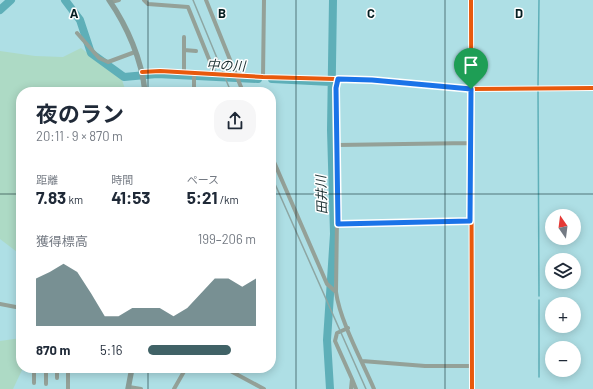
<!DOCTYPE html>
<html lang="ja">
<head>
<meta charset="utf-8">
<style>
  :root { --surface:#fff; --page:#f6f6f7; --text:#1f2937; --muted:#747a83; --accent:#406266 }
  body { margin:0; font-family:Barlow,"Noto Sans JP",sans-serif; background:var(--page); color:var(--text); height:100vh; display:flex; flex-direction:column; font-size:15px; white-space:nowrap }
  * { box-sizing:border-box; margin:0 }
  p { font-size:13px; color:var(--muted) }
  .icon { flex:none; width:22px; height:22px; fill:none; stroke:currentColor; stroke-width:2; stroke-linecap:round; stroke-linejoin:round }
  .map { position:relative; flex:1; overflow:hidden }
  .sheet { position:absolute; left:16px; top:87px; width:260px; height:286px; display:flex; flex-direction:column; background:var(--surface); border-radius:16px; box-shadow:0 2px 10px #0003 }
  .sheet>* { flex:none }
  .needle { width:26px; rotate:346deg }
  .fabs { position:absolute; left:545px; top:209px; display:grid; gap:8px }
  .fabs a { display:grid; place-items:center; width:36px; height:36px; border-radius:50%; background:var(--surface); box-shadow:0 2px 10px #0003; font-size:20px }
  .pin { position:absolute; display:grid; place-items:center; width:34px; height:34px; color:#fff; margin:-41px -17px; border-radius:50% 50% 50% 0; rotate:-45deg; box-shadow:0 0 4px #0007 }
  .pin .icon { rotate:45deg }
  .round { display:grid; place-items:center; flex:none; width:42px; height:42px; border-radius:16px; background:var(--page) }
  .summary { display:flex; align-items:center; justify-content:space-between; height:68px; padding:0 20px }
  h1 { font-size:22px; font-weight:700; line-height:30px }
  .stats { display:grid; grid-template-columns:repeat(3,1fr); gap:6px; height:68px; padding:4px 20px }
  .stats div { display:grid; align-content:center }
  .stats b { font-size:17px; font-weight:700 }
  .stats small { font-size:11px; font-weight:400 }
  .stats p { font-size:11px }
  .chart { height:112px; padding:8px 20px }
  .chart p { display:flex; justify-content:space-between }
  .chart svg { width:100%; height:72px; margin-top:4px; fill:var(--accent); opacity:.7 }
  ul { padding:0 20px; list-style:none; font-size:13px }
  li { display:grid; grid-template-columns:64px 48px 1fr; align-items:center; height:30px }
  li i { height:10px; border-radius:5px; background:var(--accent) }
  .map>svg:first-child { display:block }
  .green { fill:#addac5 }
  .lines { fill:none; stroke-linecap:round; stroke-linejoin:round }
  .stream { stroke:#5eafb8; stroke-width:1.5 }
  .river { stroke:#5eafb8; stroke-width:8 }
  .minor { stroke:#94a198; stroke-width:4 }
  .major { stroke:#899c96; stroke-width:5.5 }
  .rail { stroke:#8da6a3; stroke-width:1.5 }
  .cycleway-casing { stroke:#fff; stroke-width:6 }
  .cycleway { stroke:#e8590c; stroke-width:4 }
  .route-casing { stroke:#fff; stroke-width:8 }
  .route { stroke:#1a73e8; stroke-width:5 }
  .grid { fill:none; stroke:#051f22; stroke-width:1; stroke-opacity:0.55 }
  .labels { text-anchor:middle; dominant-baseline:central; stroke-width:3; stroke-linejoin:round; paint-order:stroke }
  .water-label { font-size:13px; font-style:italic; fill:#1b3133; stroke:#fff }
  .grid-label { font-size:13px; text-anchor:middle; font-weight:bold; fill:#051f22; stroke:#fff; stroke-width:3; stroke-linejoin:round; paint-order:stroke }
</style>
</head>
<body>
<div class="map">
<svg width="593" height="389" viewBox="0 0 593 389">
  <rect width="100%" height="100%" fill="#aedfe5"/>
  <path class="green" d="M 81,48 L 122,80 L 126,92 L 21,92 L 21,255 L 0,239 L 0,51 L 35,56 L 63,57 Z
    M 21,338 L 21,368 L 23,368 L 13,389 L 0,389 L 0,341 Z"/>
  <g class="lines">
    <path class="stream" d="M 538,86 L 539,0
      M 538,90 L 539,296
      M 539,377 L 539,300"/>
    <path class="river" d="M 65,0 L 80,20 L 91,53 L 124,77 L 157,74 L 258,79
      M 0,10 L 11,0
      M 272,79 L 331,82
      M 330,389 L 327,340 L 334,234 L 331,130 L 333,0"/>
    <path class="minor" d="M 144,0 L 148,4 L 188,7 L 215,74
      M 206,0 L 243,92
      M 471,0 L 472,389
      M 111,2 L 119,0
      M 77,33 L 99,58 L 108,62 L 135,52
      M 184,50 L 196,51
      M 142,72 L 160,71 L 263,77 L 372,80 L 471,89 L 593,88
      M 184,72 L 184,37
      M 263,77 L 264,0
      M 338,79 L 336,88 L 338,145 L 336,292 C 340,321 362,361 374,389
      M 194,92 L 194,72
      M 338,145 L 470,143
      M 271,155 L 327,284 L 336,292
      M 338,224 L 470,221
      M 0,304 L 21,308
      M 348,328 L 337,333 L 335,341 L 352,379 L 351,389
      M 362,361 L 425,366 L 472,366
      M 34,368 L 34,383
      M 57,368 L 57,378
      M 225,368 L 264,389
      M 352,379 L 356,389
      M 46,384 L 46,368
      M 129,387 L 141,389
      M 68,389 L 68,368
      M 174,389 L 186,368"/>
    <path class="major" d="M 109,0 C 127,26 142,60 145,92
      M 128,389 L 132,368"/>
    <path class="rail" d="M 193,0 L 231,92
      M 271,175 L 366,389"/>
    <defs>
      <path id="cycleway" d="M 471,0 L 472,389
        M 142,72 L 160,71 L 263,77 L 372,80 L 471,89 L 593,88"/>
    </defs>
    <use href="#cycleway" class="cycleway-casing"/>
    <use href="#cycleway" class="cycleway"/>
  </g>
  <g class="lines">
    <defs>
      <path id="route" d="M 338,79 L 372,80 L 471,89 L 470,221 L 338,224 L 336,88 Z"/>
    </defs>
    <use href="#route" class="route-casing"/>
    <use href="#route" class="route"/>
  </g>
  <path class="grid" d="M 148,0 L 148,92M 296,0 L 296,389M 445,0 L 445,389M 0,194 L 21,194M 271,194 L 593,194M 148,368 L 148,389"/>
  <g class="labels">
    <g class="water-label">
      <text transform="translate(226 65) rotate(2)">中の川</text>
      <text transform="translate(321 195) rotate(-92)">田井川</text>
    </g>
  </g>
  <g class="grid-label">
    <text x="74" y="18">A</text>
    <text x="222" y="18">B</text>
    <text x="371" y="18">C</text>
    <text x="519" y="18">D</text>
  </g>
</svg>
<div class="fabs">
<a><svg class="needle" viewBox="-14 -14 28 28"><path d="M0-13l5 13h-10z" fill="#e53935"/><path d="M0 13l5-13h-10z" fill="#747a83"/></svg></a>
<a><svg class="icon" aria-label="layers" viewBox="0 0 24 24"><path d="M12 4l9 5-9 5-9-5zM3 14l9 5 9-5"/></svg></a>
<a>+</a>
<a>−</a>
</div>
<div class="pin" style="left:471px;top:89px;background:#1e9e55"><svg class="icon" aria-label="arrive" viewBox="0 0 24 24"><path d="M6 21V4h12l-3 4 3 4H6"/></svg></div>
<section class="sheet">
<div class="summary"><div><h1>夜のラン</h1><p>20:11 · 9 × 870 m</p></div><a class="round"><svg class="icon" aria-label="share" viewBox="0 0 24 24"><path d="M12 15V3M7 8l5-5 5 5M5 13v7h14v-7"/></svg></a></div>
<div class="stats">
<div><p>距離</p><b>7.83<small> km</small></b></div>
<div><p>時間</p><b>41:53</b></div>
<div><p>ペース</p><b>5:21<small> /km</small></b></div>
</div>
<div class="chart"><p><span>獲得標高</span>199–206 m</p>
<svg viewBox="0 0 160 44" preserveAspectRatio="none"><path d="M0 44V15L10 11L20 6L30 11L40 24L50 38L60 38L70 33L80 33L90 33L100 38L110 33L120 24L130 15L140 15L150 20L160 15V44z"/></svg>
</div>
<ul>
<li><b>870 m</b>5:16<i style="width:77%"></i></li>
</ul>
</section>
</div>
</body>
</html>
